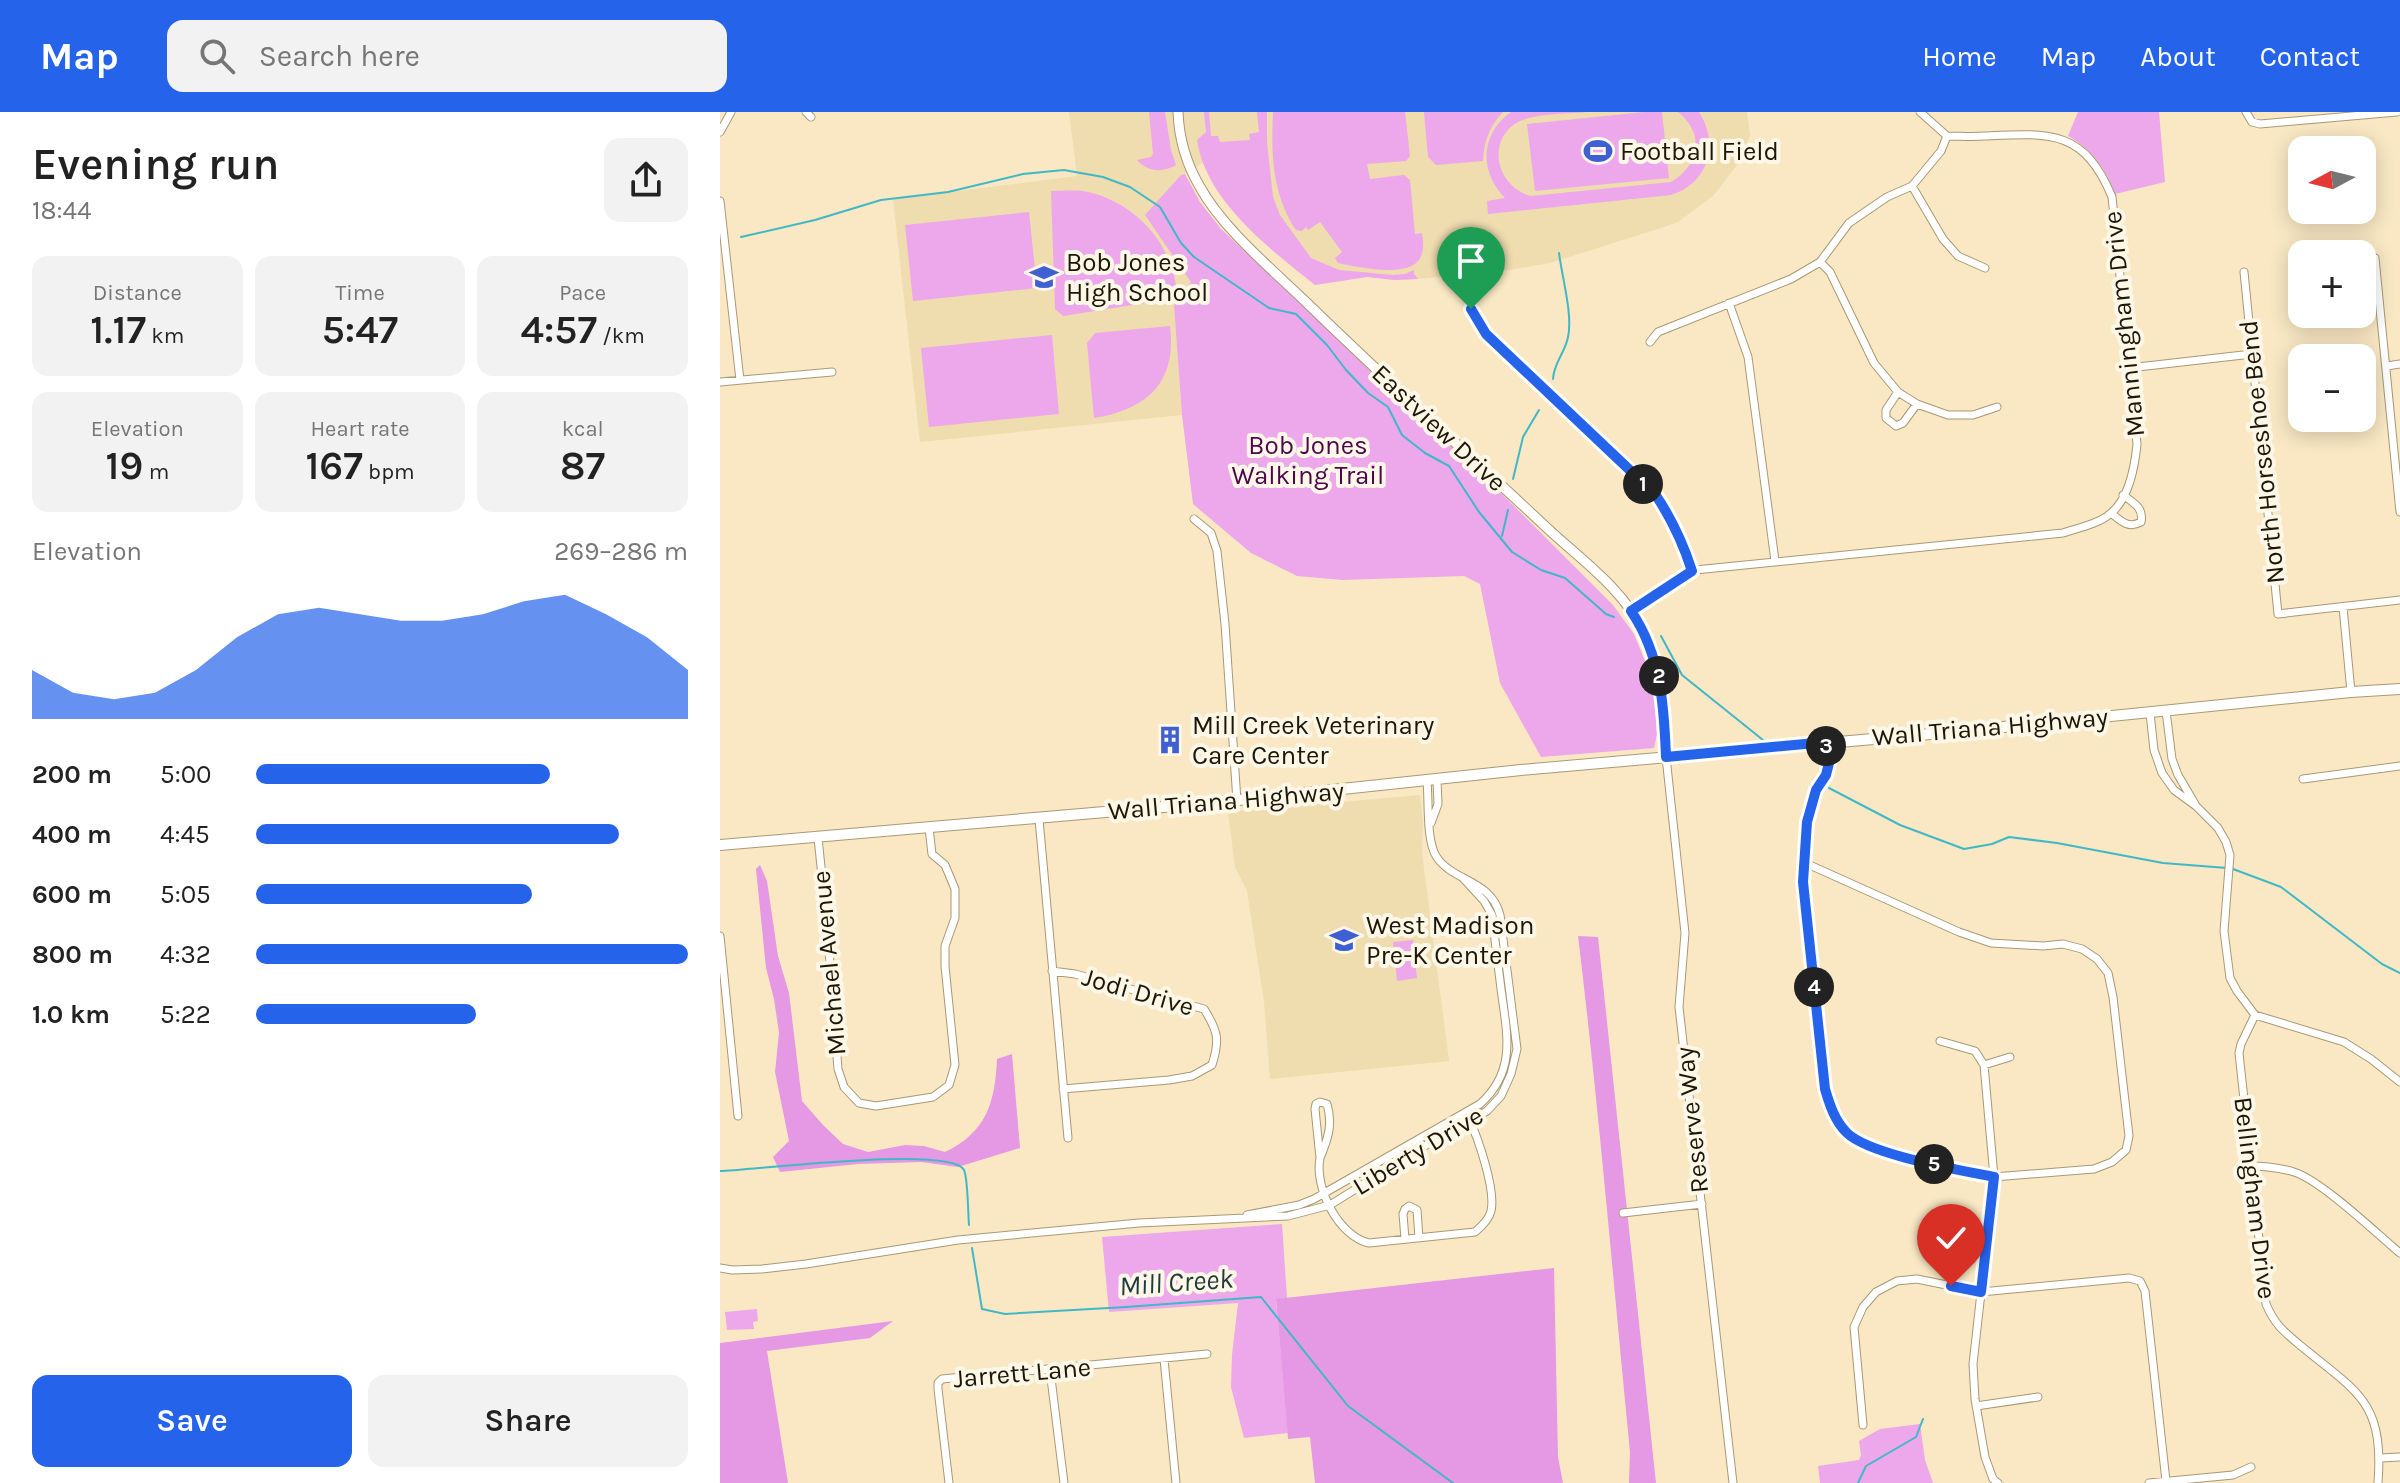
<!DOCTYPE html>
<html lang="en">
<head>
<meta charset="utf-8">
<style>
  :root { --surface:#fff; --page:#f2f2f2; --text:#222; --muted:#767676; --accent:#2563eb }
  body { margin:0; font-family:Karla,sans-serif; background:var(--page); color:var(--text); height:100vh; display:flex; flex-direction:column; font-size:30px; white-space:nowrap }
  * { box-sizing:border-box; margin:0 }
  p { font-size:26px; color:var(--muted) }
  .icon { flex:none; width:44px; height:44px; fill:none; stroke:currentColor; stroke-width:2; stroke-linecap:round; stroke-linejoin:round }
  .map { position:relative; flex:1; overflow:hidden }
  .drawer { display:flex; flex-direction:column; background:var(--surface); width:720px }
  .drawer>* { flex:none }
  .needle { width:52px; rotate:263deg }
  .controls { position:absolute; left:1568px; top:24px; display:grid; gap:16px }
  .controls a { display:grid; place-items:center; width:88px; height:88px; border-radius:16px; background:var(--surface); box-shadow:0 4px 20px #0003; font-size:40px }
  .pin { position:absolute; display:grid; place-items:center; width:68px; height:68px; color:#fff; margin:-82px -34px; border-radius:50% 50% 50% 0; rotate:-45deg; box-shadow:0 0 8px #0007 }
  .pin .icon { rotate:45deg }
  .km { position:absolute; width:40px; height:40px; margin:-20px; border-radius:50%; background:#222; color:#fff; font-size:22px; line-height:40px; text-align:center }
  .round { display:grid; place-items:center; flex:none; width:84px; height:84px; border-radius:16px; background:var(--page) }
  .summary { display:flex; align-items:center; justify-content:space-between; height:136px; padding:0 32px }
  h1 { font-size:44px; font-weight:600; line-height:60px }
  .stats { display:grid; grid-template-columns:repeat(3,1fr); gap:12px; height:136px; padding:8px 32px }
  .stats div { display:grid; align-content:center; border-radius:16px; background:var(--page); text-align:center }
  .stats b { font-size:40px; font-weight:600 }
  .stats small { font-size:22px; font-weight:400 }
  .stats p { font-size:22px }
  .chart { height:224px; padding:16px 32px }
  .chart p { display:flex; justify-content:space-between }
  .chart svg { width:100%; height:144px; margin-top:8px; fill:var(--accent); opacity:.7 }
  .button { display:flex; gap:16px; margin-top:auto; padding:16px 32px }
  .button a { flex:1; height:92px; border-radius:16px; background:var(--accent); color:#fff; font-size:32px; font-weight:600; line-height:92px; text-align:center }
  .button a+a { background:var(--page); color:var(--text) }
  ul { padding:0 32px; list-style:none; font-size:26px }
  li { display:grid; grid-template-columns:128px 96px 1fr; align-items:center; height:60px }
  li i { height:20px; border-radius:10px; background:var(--accent) }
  header { display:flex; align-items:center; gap:48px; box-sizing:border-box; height:112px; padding:0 40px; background:var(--accent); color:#fff }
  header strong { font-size:38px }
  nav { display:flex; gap:44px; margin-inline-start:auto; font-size:28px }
  .search { width:560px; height:72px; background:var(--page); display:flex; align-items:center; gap:20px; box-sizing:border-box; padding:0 28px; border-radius:16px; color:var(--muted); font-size:30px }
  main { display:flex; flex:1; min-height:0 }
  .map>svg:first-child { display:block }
  .built { fill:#efdcaf }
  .green { fill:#eda7eb }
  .forest { fill:#e598e3 }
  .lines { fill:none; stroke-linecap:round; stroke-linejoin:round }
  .stream { stroke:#40b8c8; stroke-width:2 }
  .minor-casing { stroke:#a89975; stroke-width:9 }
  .tertiary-casing { stroke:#a89975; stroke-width:11 }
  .secondary-casing { stroke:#a89975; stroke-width:12 }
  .minor { stroke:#fff; stroke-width:7 }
  .tertiary { stroke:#fff; stroke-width:9 }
  .secondary { stroke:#fff; stroke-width:10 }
  .route-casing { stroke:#fff; stroke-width:16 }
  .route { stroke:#2563eb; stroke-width:10 }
  .labels { text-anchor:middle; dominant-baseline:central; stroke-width:8; stroke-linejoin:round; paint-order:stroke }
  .poi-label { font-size:26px; fill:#1c1709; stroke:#fdf7e8; text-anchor:start }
  .street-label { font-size:26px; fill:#1c1709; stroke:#fdf7e8 }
  .park-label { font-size:26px; fill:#4d064e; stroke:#fdf7e8 }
  .water-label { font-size:28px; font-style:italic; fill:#1f393d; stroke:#fdf7e8 }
</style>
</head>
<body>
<header>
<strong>Map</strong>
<div class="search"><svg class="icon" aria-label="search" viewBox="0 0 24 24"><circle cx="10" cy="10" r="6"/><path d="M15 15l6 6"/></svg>Search here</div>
<nav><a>Home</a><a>Map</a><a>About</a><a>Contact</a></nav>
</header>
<main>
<section class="drawer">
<div class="summary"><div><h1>Evening run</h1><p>18:44</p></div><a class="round"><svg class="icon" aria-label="share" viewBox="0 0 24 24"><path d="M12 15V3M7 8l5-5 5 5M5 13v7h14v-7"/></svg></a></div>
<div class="stats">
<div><p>Distance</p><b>1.17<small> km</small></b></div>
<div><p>Time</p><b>5:47</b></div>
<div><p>Pace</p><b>4:57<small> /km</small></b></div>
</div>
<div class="stats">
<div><p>Elevation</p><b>19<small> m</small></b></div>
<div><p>Heart rate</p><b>167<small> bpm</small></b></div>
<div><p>kcal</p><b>87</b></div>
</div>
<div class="chart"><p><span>Elevation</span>269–286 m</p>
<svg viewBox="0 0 160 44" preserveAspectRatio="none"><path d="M0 44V29L10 36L20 38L30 36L40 29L50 19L60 12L70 10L80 12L90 14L100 14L110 12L120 8L130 6L140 12L150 19L160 29V44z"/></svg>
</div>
<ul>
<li><b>200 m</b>5:00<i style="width:68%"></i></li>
<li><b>400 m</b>4:45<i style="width:84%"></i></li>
<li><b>600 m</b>5:05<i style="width:64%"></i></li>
<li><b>800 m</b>4:32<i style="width:100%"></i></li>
<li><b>1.0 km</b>5:22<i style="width:51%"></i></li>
</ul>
<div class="button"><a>Save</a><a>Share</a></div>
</section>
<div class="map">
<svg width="1680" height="1371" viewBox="0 0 1680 1371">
  <rect width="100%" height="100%" fill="#f9e8c3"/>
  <path class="built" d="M 349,0 L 1027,0 L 1030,23 L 1025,39 L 1017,53 L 994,83 L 958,110 L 944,115 L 830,151 L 789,158 L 698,167 L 675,168 L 647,165 L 595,173 L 544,128 L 486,49 L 461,64 L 471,170 L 454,194 L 462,303 L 200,330 L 173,87 L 357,64 Z
    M 700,683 L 703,712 L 702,741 L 729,949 L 550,967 L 544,890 L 527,779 L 515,755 L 508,700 Z"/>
  <path class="green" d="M 429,0 L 445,0 L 451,38 L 456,53 C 443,61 428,60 417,48 L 431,45 L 433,42 Z
    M 484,0 L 489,0 L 491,24 L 498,24 L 500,30 L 530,28 L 529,22 L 539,20 L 537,0 L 547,0 L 547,31 L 553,85 L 560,103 L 591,146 L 619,158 L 673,163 L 685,162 L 694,158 L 694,162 L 698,167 L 675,168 L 647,165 L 595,173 C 550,137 486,89 477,28 L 486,20 Z
    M 553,0 L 685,0 L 690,44 L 686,49 L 647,52 L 650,67 L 684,63 L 690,68 L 695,122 L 702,121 C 703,127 704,135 702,141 C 696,169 638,155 618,151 L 615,146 L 622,140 L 600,110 L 588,118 L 586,115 L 582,119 L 576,118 C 552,82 551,42 553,0 Z
    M 704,0 L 783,0 C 769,15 764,29 763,49 L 716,53 L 708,45 Z
    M 791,0 L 868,0 C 849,2 815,1 798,10 C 765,29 777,75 811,84 L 951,70 C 980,53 985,21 958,0 L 979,0 C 1000,32 988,72 951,83 L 768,102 L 767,89 L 785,86 C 759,60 760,22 791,0 Z
    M 924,0 L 942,0 L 949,66 L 815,79 L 807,12 Z
    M 1358,0 L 1439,0 L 1445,70 L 1395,82 C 1386,56 1372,38 1348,24 Z
    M 465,62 L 480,90 L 501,117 L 772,372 L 893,493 L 914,522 L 927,554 L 935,583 L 937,622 L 934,636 L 821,645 L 780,571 L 760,472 L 744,464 L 622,468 L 577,464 L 531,441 L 473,392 L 462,303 L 454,194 L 471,170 L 425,103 L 461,63 Z
    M 331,79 C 341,79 352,78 362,79 C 414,87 456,134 457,186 L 343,204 L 335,197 Z
    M 309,100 L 317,176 L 193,189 L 185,113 Z
    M 450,214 C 457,271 427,297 374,306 L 367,231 L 375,221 Z
    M 332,223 L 339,302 L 209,315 L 201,236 Z
    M 693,828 L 697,866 L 677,869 L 673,830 Z
    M 562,1112 L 567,1186 L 556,1188 L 568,1321 L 524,1326 L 511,1275 L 512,1243 L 518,1191 L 389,1200 L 382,1125 Z
    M 37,1197 L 38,1209 L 33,1210 L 34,1217 L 7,1218 L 5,1200 Z
    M 1200,1312 L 1205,1348 L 1213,1371 L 1100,1371 L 1098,1354 L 1139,1348 L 1141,1343 L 1139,1329 L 1160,1317 Z"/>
  <path class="forest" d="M 40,753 L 47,769 L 58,844 L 69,881 L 82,989 L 103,1013 L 123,1032 L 148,1040 L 185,1033 L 204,1034 L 225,1040 C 267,1020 275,990 277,947 L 292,942 L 300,1036 L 238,1055 L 201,1050 L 138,1052 L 60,1060 L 53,1045 L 69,1029 L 55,960 L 59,921 L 54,887 L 46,856 L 36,757 Z
    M 858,824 L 878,825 L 936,1371 L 909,1371 L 910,1340 C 893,1168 879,996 858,824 Z
    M 834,1156 L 838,1345 L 843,1371 L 595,1371 L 590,1325 L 568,1327 L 556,1187 Z
    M 173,1209 L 150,1226 L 47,1239 L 68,1371 L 0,1371 L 0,1231 Z"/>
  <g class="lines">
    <path class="stream" d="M 21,125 L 95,108 L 161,88 L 228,80 L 303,62 L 344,58 L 383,65 L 410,75 L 440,95 L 461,131 L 474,145 L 549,196 L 576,202 L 607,233 L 626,258 L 648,281 L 668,295 L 682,323 L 705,341 L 729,354 L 759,400 L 792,440 L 821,458 L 845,466 L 886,502 L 894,505
      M 833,267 C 834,250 845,241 848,225 C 853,203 842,165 839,141
      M 793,367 L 803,325 L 819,298
      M 782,424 L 788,398
      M 941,524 L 962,563 L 1043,628
      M 1109,676 L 1180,713 L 1244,737 L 1272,732 L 1289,725 L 1337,731 L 1443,751 L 1507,756
      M 1513,757 L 1561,775 L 1662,852 L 1680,861
      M 0,1059 C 34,1058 232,1033 244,1058 C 248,1066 248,1102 249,1113
      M 252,1136 L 262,1197 L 285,1202 L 406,1195 L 541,1185 L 628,1294 L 733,1371
      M 1138,1371 L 1146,1354 L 1196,1325 L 1203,1307"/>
    <defs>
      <path id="minor" d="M 86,0 L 91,5
        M 1526,0 L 1532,10 L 1540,12 L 1677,0
        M 0,20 L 11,0
        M 1192,74 L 1223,127 L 1238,144 L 1265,156
        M 0,89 L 20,268
        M 1655,146 L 1680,400
        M 1100,150 L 1110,160 L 1154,251 L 1178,280 L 1197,292 L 1228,303 L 1253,303 L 1277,295
        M 1524,160 L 1558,502 L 1680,488
        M 1009,191 L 1028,245 L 1055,449
        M 751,197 L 766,222 L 935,382 C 952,406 963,431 972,459
        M 930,230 L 938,220 L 1071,167 L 1100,150 L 1129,111 L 1167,85 L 1192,74 L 1221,39 L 1227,24
        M 1667,254 L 1680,252
        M 1409,256 L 1532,242
        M 0,270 L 112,260
        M 1178,280 L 1166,298 L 1166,306 L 1176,314 L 1183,311 L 1197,292
        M 1391,401 C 1401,409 1408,417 1421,410 C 1424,396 1414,391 1403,383
        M 474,407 L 491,421 L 497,439 L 505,512 L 517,689
        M 1623,495 L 1631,580
        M 911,499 L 975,458 L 1343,421 C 1358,416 1378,412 1390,402 C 1409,387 1415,353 1417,332 L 1392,85 C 1364,17 1329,21 1265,24 C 1252,25 1240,24 1227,24 L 1200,0
        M 1446,599 L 1452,647 L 1458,663 L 1475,692
        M 1430,601 L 1434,638 L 1442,661 L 1454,678 L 1476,694 L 1498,716 L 1506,730 L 1510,743 L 1504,819 L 1510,866 L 1517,879 L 1535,903 L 1624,930 L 1651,947 L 1680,970
        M 946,645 L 965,821 L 959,895 L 1013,1371
        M 1583,667 L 1680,654
        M 319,707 L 348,1026
        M 711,711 L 718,692 L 717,668
        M 98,726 L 107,812 L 118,957 L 124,975 L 139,991 L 156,994 L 213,985 L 229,973 L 235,953 L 225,854 L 225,834 L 235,806 L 235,777 L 225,753 L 212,742 L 209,716
        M 1083,750 L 1239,820 L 1271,831 L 1323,834 L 1343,832 L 1362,837 L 1377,847 L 1388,861 L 1393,885 L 1409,1024 L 1406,1038 L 1392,1050 L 1374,1057 L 1274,1065 L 1221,1054 L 1141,1032 L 1126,1020 L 1113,1003 L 1105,977 L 1083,770 L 1087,710 L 1096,678 L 1106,663 L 1109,651 L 1106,630
        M 0,824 L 18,1004
        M 332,859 L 355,862 L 484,897 C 498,919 500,928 492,953 L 472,964 L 449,968 L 343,977
        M 1535,903 L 1521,932 L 1519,941 L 1546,1192 C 1555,1213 1563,1219 1581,1234 C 1638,1281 1664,1289 1658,1371
        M 1220,929 L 1255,939 L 1264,953 L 1274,1065 L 1253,1252 L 1255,1287 L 1265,1345 L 1273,1367 L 1278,1371
        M 1264,953 L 1290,945
        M 600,990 L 607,992 C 613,1012 608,1027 600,1046 L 595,997 L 596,992 Z
        M 600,1046 C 594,1075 618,1124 649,1131 L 755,1120 C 761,1115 769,1108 771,1099 C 776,1078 758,1025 748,1005
        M 1530,1054 C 1545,1054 1560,1056 1574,1060 C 1602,1069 1656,1121 1680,1141
        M 903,1101 L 982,1092
        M 527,1103 L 579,1093 L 594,1087 L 760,992 C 797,959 787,922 781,877 C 778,853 775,828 772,803 L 764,789 L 742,765
        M 685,1127 L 683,1102 L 685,1097 L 689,1094 L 697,1098 L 699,1126
        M 0,1156 L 12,1158 L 42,1157 L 86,1152 L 238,1128 L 419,1111 L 568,1104 L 610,1093 L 713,1029 L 767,999 L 781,984 L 791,962 L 797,937 L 780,803 C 771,767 732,770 716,744 C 706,727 709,689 707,669
        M 444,1247 L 456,1371
        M 330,1258 L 344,1371
        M 1256,1294 L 1318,1285
        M 1143,1313 L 1134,1215 L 1143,1195 L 1156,1180 L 1177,1169 L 1197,1167 L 1261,1180 L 1409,1166 L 1420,1169 L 1425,1179 L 1446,1369
        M 1660,1346 L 1680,1345
        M 229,1371 L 218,1277 L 218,1271 L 222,1267 L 487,1242
        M 1429,1371 L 1513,1363 L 1531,1355"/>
      <path id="tertiary" d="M 458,0 C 459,26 467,53 480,75 C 503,117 552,157 587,191 C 665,267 746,340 826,415 C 860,447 904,477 924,521 C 943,560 944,602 946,645"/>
      <path id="secondary" d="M 0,733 L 490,691 L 801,658 L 1233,620 L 1631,580 L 1680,577"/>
    </defs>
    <use href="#minor" class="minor-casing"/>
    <use href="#tertiary" class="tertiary-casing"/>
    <use href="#secondary" class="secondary-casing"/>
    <use href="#minor" class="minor"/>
    <use href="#tertiary" class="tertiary"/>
    <use href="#secondary" class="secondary"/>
  </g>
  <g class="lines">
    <defs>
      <path id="route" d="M 751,197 L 766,222 L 935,382 C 952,407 963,431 972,459 L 911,499 C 941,543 944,593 946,645 L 1106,630 L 1109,651 L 1106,663 L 1096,678 L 1087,710 L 1083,770 L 1105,977 C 1110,994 1115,1009 1127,1021 C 1150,1043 1240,1058 1274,1065 L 1261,1180 L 1231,1174"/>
    </defs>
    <use href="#route" class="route-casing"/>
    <use href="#route" class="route"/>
  </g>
  <defs>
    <symbol id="stadium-bare" viewBox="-9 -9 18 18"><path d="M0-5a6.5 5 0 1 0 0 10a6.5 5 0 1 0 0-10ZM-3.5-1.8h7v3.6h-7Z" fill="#3f60d2" stroke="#fdf7e8" stroke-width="2.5" paint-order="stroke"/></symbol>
    <symbol id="school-bare" viewBox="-9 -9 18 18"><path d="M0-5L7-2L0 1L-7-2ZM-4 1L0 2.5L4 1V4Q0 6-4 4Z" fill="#3f60d2" stroke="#fdf7e8" stroke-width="2.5" paint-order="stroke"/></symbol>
    <symbol id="building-bare" viewBox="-9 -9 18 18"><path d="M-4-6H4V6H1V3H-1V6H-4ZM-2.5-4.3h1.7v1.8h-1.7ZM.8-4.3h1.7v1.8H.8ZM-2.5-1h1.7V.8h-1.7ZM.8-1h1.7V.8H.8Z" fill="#3f60d2" stroke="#fdf7e8" stroke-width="2.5" paint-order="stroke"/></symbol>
  </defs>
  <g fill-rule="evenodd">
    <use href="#stadium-bare" x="858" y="19" width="40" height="40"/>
    <use href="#school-bare" x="304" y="145" width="40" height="40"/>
    <use href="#building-bare" x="430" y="608" width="40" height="40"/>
    <use href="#school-bare" x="604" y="808" width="40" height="40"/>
  </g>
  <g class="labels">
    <g class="poi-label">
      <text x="900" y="39">Football Field</text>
      <text x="346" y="150">Bob Jones<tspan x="346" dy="30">High School</tspan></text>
      <text x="472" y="613">Mill Creek Veterinary<tspan x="472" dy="30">Care Center</tspan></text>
      <text x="646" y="813">West Madison<tspan x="646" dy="30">Pre-K Center</tspan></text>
    </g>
    <g class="street-label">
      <text transform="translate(1404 212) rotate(-96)">Manningham Drive</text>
      <text transform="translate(719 316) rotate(43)">Eastview Drive</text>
      <text transform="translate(1542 340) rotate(-96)">North Horseshoe Bend</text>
      <text transform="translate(1270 615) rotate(-5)">Wall Triana Highway</text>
      <text transform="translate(506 689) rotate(-5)">Wall Triana Highway</text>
      <text transform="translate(109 851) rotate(-95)">Michael Avenue</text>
      <text transform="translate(418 880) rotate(16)">Jodi Drive</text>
      <text transform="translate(972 1008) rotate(-96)">Reserve Way</text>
      <text transform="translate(698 1039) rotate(-31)">Liberty Drive</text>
      <text transform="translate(1535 1086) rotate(83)">Bellingham Drive</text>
      <text transform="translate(302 1261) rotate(-5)">Jarrett Lane</text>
    </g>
    <g class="park-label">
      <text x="588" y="333">Bob Jones<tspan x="588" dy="30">Walking Trail</tspan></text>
    </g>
    <g class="water-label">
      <text transform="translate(456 1170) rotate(-4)">Mill Creek</text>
    </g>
  </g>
</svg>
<div class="controls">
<a><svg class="needle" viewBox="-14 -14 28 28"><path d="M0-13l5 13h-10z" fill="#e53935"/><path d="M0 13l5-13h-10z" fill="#767676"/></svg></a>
<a>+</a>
<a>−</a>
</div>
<div class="pin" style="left:751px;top:197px;background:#1e9e55"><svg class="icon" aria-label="arrive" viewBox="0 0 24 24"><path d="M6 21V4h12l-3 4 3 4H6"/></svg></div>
<div class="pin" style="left:1231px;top:1174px;background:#d93025"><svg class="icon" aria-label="check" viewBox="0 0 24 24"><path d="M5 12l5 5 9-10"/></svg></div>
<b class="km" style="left:923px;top:372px">1</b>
<b class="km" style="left:939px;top:564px">2</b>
<b class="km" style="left:1106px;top:634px">3</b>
<b class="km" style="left:1094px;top:875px">4</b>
<b class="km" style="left:1214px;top:1052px">5</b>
</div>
</main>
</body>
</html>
